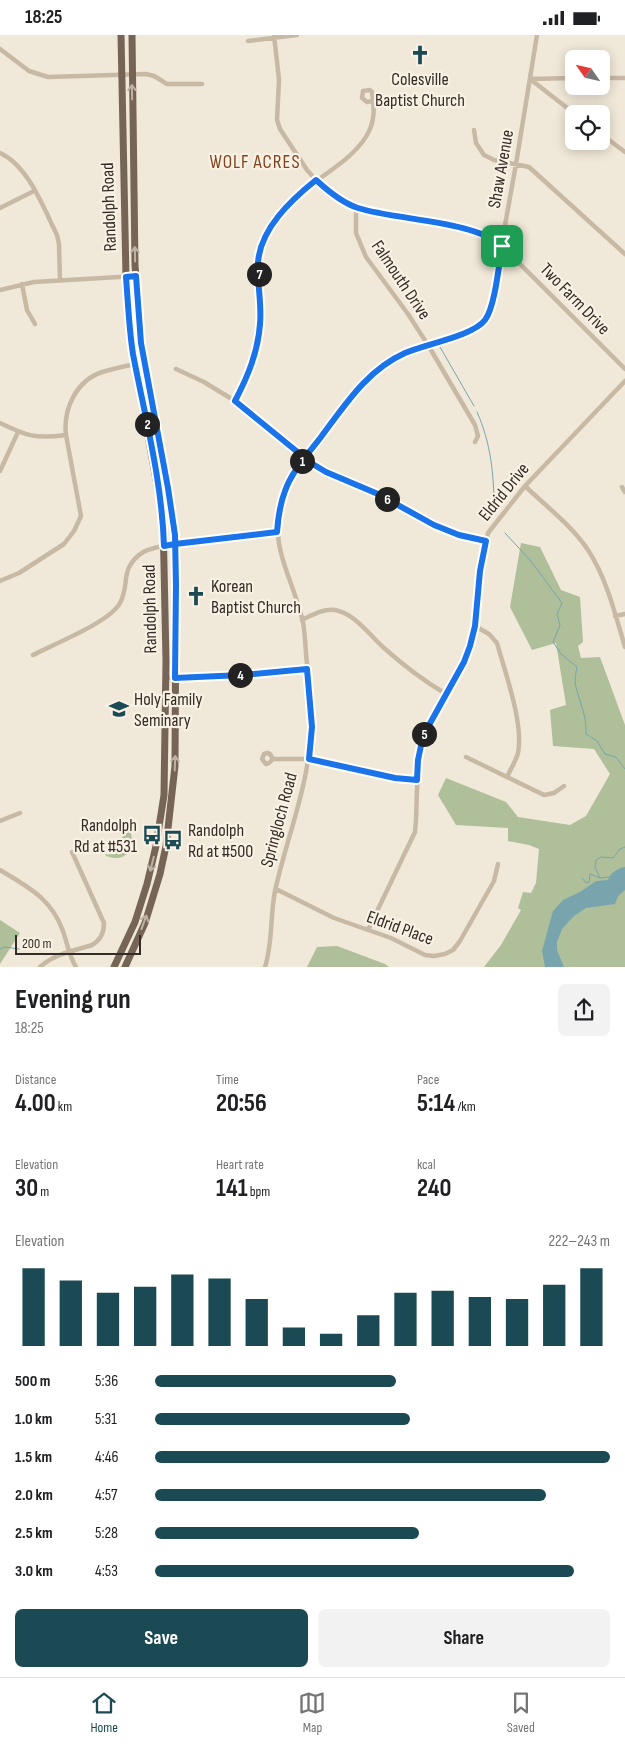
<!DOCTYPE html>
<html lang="en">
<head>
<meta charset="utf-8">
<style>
  :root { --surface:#fff; --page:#f2f2f2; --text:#202124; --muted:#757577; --line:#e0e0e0; --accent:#1c4a54 }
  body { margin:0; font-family:"Sofia Sans Condensed",sans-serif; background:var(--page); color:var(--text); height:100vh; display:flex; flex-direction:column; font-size:19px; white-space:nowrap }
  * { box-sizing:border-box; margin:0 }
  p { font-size:16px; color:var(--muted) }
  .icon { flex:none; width:28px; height:28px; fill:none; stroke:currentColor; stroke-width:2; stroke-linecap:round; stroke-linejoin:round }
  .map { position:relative; height:932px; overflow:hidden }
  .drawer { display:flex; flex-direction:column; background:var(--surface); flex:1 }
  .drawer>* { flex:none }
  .needle { width:32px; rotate:304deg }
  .tools { position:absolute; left:565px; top:15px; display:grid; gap:10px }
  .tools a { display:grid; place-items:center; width:45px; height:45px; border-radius:8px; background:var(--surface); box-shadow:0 2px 12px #0003; font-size:25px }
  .scale { position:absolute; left:15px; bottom:12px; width:126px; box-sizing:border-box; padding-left:5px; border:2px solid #342c26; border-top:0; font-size:14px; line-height:18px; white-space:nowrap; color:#342c26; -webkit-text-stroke:4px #f8f1e4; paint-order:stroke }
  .pin { position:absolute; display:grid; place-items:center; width:42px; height:42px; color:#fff; margin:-21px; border-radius:10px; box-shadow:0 2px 8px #0006 }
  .km { position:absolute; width:25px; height:25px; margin:-12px; border-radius:50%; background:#222; color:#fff; font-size:14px; line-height:25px; text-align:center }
  .round { display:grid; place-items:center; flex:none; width:52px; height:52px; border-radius:8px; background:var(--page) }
  .headline { display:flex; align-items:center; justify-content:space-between; height:85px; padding:0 15px }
  h1 { font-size:28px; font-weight:700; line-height:38px }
  .metrics { display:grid; grid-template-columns:repeat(3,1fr); gap:8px; height:85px; padding:5px 15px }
  .metrics div { display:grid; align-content:center }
  .metrics b { font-size:25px; font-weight:700 }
  .metrics small { font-size:14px; font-weight:400 }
  .metrics p { font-size:14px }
  .chart { height:140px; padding:10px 15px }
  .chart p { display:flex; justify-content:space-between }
  .chart svg { width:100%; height:90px; margin-top:5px; stroke:var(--accent); stroke-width:6 }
  .action { display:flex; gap:10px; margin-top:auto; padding:10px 15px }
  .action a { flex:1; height:58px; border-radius:8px; background:var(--accent); color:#fff; font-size:20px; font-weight:700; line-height:58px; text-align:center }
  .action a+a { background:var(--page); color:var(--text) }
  ul { padding:0 15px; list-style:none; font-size:16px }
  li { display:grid; grid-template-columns:80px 60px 1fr; align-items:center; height:38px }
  li i { height:12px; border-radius:6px; background:var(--accent) }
  .status { display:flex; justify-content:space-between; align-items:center; height:35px; padding:0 25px; background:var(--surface); direction:ltr }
  .status svg { height:14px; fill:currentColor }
  .tabs { display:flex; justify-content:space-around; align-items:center; height:70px; border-top:1px solid var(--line); background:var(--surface); font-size:14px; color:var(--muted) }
  .tabs a { display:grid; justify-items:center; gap:2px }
  .tabs .on { color:var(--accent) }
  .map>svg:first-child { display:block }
  .green { fill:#aebf99 }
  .water { fill:#78a5ad }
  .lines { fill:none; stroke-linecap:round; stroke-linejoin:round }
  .stream { stroke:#78a5ad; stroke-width:1 }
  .minor { stroke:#c8b9a5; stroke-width:4.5 }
  .primary { stroke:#766557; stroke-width:7 }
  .oneway { stroke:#beb2a5 }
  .route-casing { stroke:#fff; stroke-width:10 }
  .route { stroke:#1a73e8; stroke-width:6 }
  .labels { text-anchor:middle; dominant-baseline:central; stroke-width:4.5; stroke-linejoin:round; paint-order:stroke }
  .poi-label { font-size:18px; fill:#342c26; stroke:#f8f1e4; text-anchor:start }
  .street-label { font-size:18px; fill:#342c26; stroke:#f8f1e4 }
  .neighbourhood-label { font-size:19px; letter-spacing:1px; fill:#814320; stroke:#f8f1e4 }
</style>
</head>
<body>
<div class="status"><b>18:25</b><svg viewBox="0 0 49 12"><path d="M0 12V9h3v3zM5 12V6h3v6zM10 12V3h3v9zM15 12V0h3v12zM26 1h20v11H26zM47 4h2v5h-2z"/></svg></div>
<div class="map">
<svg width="625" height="932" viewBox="0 0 625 932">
  <rect width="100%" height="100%" fill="#f0e8d8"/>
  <path class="green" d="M 521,508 L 540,512 L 561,555 L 580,562 L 583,607 L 578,611 L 581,623 L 600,622 L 625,690 L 625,932 L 484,932 L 501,910 L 521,875 L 518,873 L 523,857 L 531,858 L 536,848 L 539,814 L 529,810 L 508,806 L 508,793 L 456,790 L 438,760 L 446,743 L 506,767 L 518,782 L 570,790 L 586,781 L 610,739 L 594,714 L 553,711 L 550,675 L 566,670 L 556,608 L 532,615 L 510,572 Z
    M 127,792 L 129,793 C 137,811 128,829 106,821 L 105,818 L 108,820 L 128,795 Z
    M 0,885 L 20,898 L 0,929 Z
    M 337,911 L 385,929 L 389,932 L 307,932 L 317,912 Z"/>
  <path class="water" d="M 625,832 L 625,855 L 618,861 L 615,869 L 586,873 L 574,881 L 562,894 L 557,907 L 557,915 L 564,932 L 545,932 L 542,916 L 553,876 L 563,865 L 580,857 L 596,846 L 608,845 C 610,838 618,833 625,832 Z"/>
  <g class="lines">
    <path class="stream" d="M 440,312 L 474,371
      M 477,377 C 491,408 494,440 494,474
      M 505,498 L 530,525 L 562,568 L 557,579 L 560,590 L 553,607 L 561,619 L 577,632 C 576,638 574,647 576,652 C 580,668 587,682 586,699 L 597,706 L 605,719 L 616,722 L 625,734
      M 610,842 L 600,843 L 595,832 L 596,825 L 601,822 L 613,823 L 620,814 L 625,812
      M 582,843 L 585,847 L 589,848 L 590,839 L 600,843
      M 0,914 L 5,912 L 19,914"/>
    <path class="minor" d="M 274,0 L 279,45 L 277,85 L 280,94 L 307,135 L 316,145 L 336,162 L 356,173 L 388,180 L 462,193 L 478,197 L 497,206 L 625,334
      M 248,6 L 297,0
      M 0,14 L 29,36 L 48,42 L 146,39 L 154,41 L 167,49 L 202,49
      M 601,43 L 625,43
      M 530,44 L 575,79
      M 530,44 L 574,43
      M 474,95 L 476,108 L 484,120 L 494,125 L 529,132 L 625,219
      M 601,99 L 625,117
      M 0,118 C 28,130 44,174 57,200 L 59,209 L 60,245
      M 0,173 L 34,156
      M 356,173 L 356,198 L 366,222 L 408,279 L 428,310 L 475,390 L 478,401 L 475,407
      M 22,249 L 27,275 L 35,289
      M 0,255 L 34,247 L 136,241
      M 176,334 L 204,347 L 235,366 L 311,428 L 326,437 L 378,459 L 434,490 L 459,500 L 486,506
      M 235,366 C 250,337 260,307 261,275 C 262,250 254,227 265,203 C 273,186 286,170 300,158 C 322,140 359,121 370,94 C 375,82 374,70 372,57 L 370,55 L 363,56 L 362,63 L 367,67 L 372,66
      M 0,388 C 27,401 35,404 66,400
      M 0,436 L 18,397
      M 525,451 C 546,471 572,491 588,515 C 607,544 615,579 625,612
      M 622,452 L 625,457
      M 0,546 L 19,538 L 64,509 L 74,496 L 81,481 L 66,400 C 63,374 76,346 102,337 C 113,334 124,331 136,329
      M 615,581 L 625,579
      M 302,585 C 312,580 325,573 335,575 C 356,579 369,600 384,613 C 403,630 424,646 446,659
      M 475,591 L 489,599 L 497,608 C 505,637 524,689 518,718 C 516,726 510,735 507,742
      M 33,620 C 54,609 110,587 120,568 C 130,549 120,536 139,520 C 152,509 189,508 206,506 C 230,503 254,500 277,497
      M 165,643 L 242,640 L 307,635
      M 466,722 L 544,760 L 554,758 L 564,751
      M 273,724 L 269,728 L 266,729 L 262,724 L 264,719 L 267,718 L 270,719 L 273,724 L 309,724 L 395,743 L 417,745
      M 0,786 L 20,778
      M 0,835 C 28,852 51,863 63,896 C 67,907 69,921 76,932
      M 276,854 L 334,883 L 391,903 L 425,920 L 434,921 L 445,919 L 453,915 L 460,906 L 494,846 L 498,829
      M 368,895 L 415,797 L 416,785 L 418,725 L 423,701 L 464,627 L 470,611 L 475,591 L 481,537 L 488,498 L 525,451 L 625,346
      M 40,932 C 54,919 73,916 92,910 C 101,905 104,898 104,888 L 72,817
      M 265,932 C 273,907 270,881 275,856 C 287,802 309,750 311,695 C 312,670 308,643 306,618 C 305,607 305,594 302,583 C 287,527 261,500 293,440 C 301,425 313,412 323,399 C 346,369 366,339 400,320 C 426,306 473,305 489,279 L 516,129 L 537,0"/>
    <path class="primary" d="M 114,932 L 135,887 L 147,849 L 156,811 L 164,760 L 166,626 L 163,483 L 133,318 L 126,242 L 121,0
      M 125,932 L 145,888 L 160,839 L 166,811 L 175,731 L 176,550 L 175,500 L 168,453 L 141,308 L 135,230 L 132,0"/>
  </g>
  <defs><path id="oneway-shaft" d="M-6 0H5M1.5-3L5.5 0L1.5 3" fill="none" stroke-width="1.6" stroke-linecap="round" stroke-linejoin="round" transform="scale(1.25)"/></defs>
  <g class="oneway">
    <use href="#oneway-shaft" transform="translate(132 57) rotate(-91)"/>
    <use href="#oneway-shaft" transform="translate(135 219) rotate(-91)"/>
    <use href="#oneway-shaft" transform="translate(175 728) rotate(-88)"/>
    <use href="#oneway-shaft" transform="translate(152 829) rotate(104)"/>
    <use href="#oneway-shaft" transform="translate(144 887) rotate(-70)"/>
  </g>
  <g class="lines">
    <defs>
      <path id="route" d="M 502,211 C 499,229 495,272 485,285 C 473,301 425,309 405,318 C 367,335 345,370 321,402 C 308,419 292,436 285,456 C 280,469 278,483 277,497 L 175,509 L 164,511 C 162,446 145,382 133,319 C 129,294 128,267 126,242 L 136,241 L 141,308 L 168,453 L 175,500 L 176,550 L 175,643 L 242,640 L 307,634 L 312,692 L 309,724 L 395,743 L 417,745 L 418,725 L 423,701 L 464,627 L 470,611 L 475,591 L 480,536 L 486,506 L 459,500 L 434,490 L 378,459 L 326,437 L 311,428 L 235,366 C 248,341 258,317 260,289 C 262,269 257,249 258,228 C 260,194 291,165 316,145 C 328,156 342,168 358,173 C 395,185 476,186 502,211"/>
    </defs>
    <use href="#route" class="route-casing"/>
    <use href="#route" class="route"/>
  </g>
  <defs>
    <symbol id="church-bare" viewBox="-9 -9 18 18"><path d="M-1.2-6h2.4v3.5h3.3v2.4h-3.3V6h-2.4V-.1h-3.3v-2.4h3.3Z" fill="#1c4a54" stroke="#f8f1e4" stroke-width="2.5" paint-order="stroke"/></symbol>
    <symbol id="school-bare" viewBox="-9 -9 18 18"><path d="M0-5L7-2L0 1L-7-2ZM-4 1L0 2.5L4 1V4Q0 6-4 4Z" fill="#1c4a54" stroke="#f8f1e4" stroke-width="2.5" paint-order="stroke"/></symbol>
    <symbol id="bus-bare" viewBox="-9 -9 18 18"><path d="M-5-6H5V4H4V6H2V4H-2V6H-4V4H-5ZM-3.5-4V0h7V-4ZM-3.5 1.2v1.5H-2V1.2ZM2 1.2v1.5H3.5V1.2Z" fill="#1c4a54" stroke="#f8f1e4" stroke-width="2.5" paint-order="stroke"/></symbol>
  </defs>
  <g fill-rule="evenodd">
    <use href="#church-bare" x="406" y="6" width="28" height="28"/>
    <use href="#church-bare" x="182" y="547" width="28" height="28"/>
    <use href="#school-bare" x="105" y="660" width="28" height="28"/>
    <use href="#bus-bare" x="138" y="786" width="28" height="28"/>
    <use href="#bus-bare" x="159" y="791" width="28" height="28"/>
  </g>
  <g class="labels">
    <g class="poi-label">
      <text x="420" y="44" text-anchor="middle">Colesville<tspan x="420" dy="21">Baptist Church</tspan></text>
      <text x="211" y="551">Korean<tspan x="211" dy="21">Baptist Church</tspan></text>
      <text x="134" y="664">Holy Family<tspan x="134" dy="21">Seminary</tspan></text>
      <text x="137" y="790" text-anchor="end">Randolph<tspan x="137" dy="21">Rd at #531</tspan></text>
      <text x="188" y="795">Randolph<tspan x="188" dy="21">Rd at #500</tspan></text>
    </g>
    <g class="street-label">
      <text transform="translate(501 134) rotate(-80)">Shaw Avenue</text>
      <text transform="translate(109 172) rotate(-92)">Randolph Road</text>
      <text transform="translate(401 245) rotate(56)">Falmouth Drive</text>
      <text transform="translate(575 264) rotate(46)">Two Farm Drive</text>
      <text transform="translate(504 457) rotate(-51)">Eldrid Drive</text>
      <text transform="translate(150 574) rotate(-91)">Randolph Road</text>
      <text transform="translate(279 785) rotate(-75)">Springloch Road</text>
      <text transform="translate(400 893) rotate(20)">Eldrid Place</text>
    </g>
    <g class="neighbourhood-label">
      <text x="255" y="127">WOLF ACRES</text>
    </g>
  </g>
</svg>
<div class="tools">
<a><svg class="needle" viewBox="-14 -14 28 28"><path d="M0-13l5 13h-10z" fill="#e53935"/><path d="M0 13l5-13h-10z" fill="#757577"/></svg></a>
<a><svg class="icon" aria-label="locate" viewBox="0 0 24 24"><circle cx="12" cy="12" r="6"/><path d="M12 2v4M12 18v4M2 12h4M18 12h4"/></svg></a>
</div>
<div class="scale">200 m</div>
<div class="pin" style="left:502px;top:211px;background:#1e9e55"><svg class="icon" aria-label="arrive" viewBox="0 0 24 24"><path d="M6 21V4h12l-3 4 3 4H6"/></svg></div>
<b class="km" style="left:302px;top:426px">1</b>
<b class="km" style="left:147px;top:389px">2</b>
<b class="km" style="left:240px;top:640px">4</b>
<b class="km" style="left:424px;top:699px">5</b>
<b class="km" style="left:387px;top:464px">6</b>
<b class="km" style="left:259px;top:239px">7</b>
</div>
<section class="drawer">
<div class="headline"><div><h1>Evening run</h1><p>18:25</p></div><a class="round"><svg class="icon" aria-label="share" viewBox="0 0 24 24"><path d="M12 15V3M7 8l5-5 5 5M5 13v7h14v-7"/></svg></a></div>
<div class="metrics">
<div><p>Distance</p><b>4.00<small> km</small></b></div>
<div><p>Time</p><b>20:56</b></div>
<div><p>Pace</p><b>5:14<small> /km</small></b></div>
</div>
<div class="metrics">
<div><p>Elevation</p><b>30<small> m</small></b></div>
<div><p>Heart rate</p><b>141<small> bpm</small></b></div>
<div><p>kcal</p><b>240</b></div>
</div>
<div class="chart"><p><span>Elevation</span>222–243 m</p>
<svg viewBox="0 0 160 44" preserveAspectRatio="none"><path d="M5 44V6M15 44V12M25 44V18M35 44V15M45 44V9M55 44V11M65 44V21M75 44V35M85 44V38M95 44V29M105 44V18M115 44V17M125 44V20M135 44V21M145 44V14M155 44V6"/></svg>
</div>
<ul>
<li><b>500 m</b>5:36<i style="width:53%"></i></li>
<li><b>1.0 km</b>5:31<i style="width:56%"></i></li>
<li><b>1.5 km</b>4:46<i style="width:100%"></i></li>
<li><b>2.0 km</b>4:57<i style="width:86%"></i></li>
<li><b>2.5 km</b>5:28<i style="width:58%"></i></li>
<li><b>3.0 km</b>4:53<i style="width:92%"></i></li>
</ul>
<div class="action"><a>Save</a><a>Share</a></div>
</section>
<nav class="tabs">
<a class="on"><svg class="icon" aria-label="home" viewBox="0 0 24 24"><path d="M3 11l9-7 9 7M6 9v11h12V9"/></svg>Home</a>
<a><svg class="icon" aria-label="map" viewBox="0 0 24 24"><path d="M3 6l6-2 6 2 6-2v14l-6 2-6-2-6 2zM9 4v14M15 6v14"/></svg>Map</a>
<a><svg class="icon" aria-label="saved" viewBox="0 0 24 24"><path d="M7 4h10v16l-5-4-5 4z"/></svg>Saved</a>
</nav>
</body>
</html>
